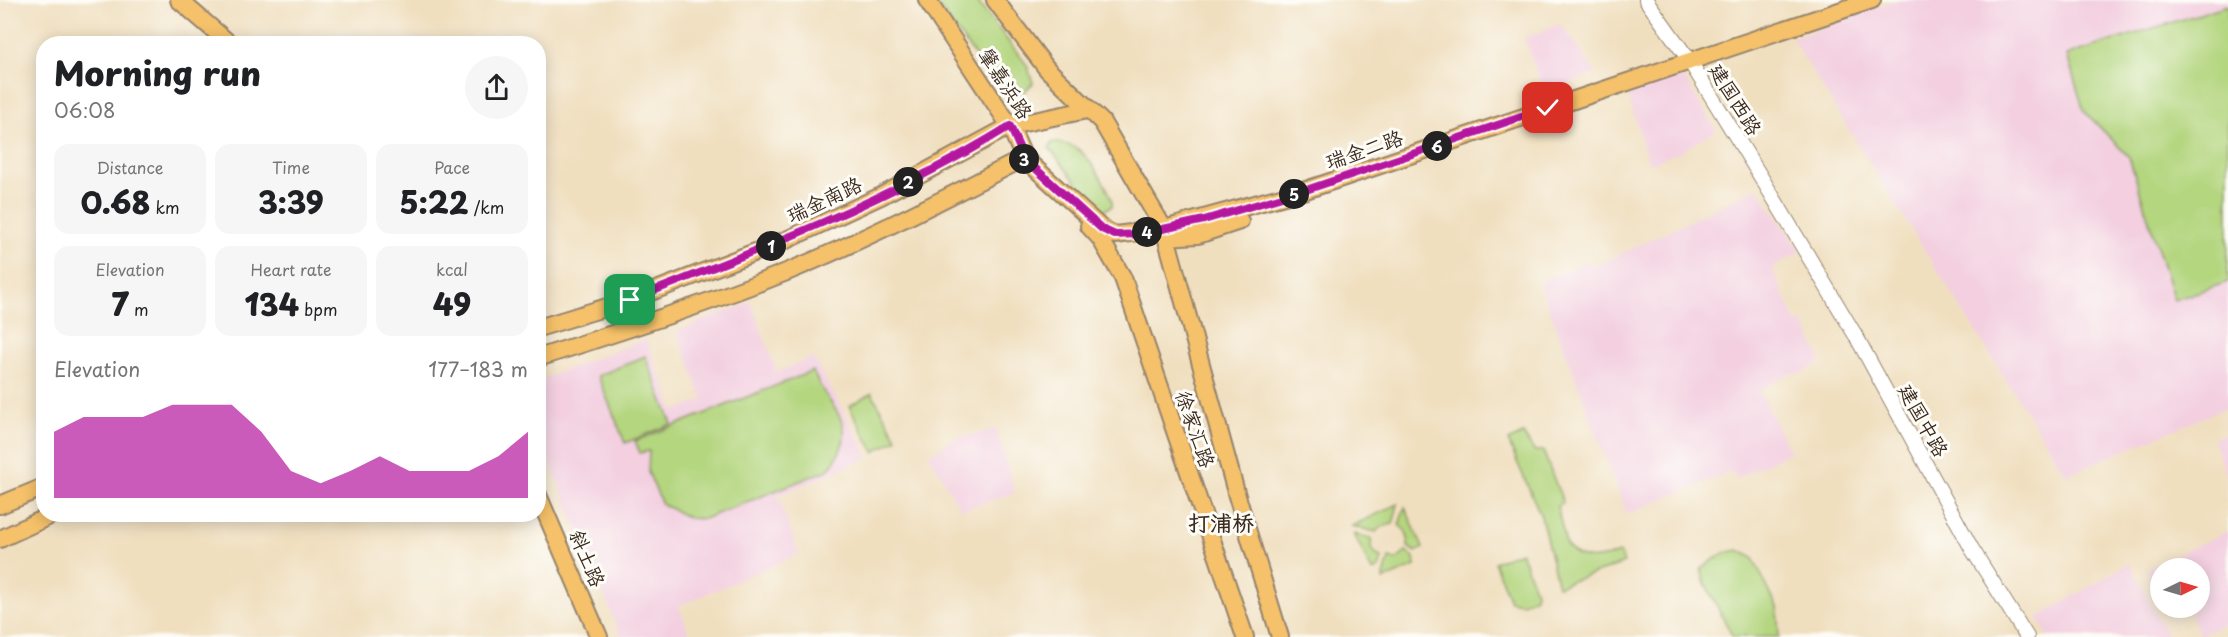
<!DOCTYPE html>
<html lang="en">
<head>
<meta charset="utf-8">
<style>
  :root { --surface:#fff; --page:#f6f6f6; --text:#202124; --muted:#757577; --accent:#b5179e }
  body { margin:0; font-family:"Playpen Sans","LXGW WenKai TC",sans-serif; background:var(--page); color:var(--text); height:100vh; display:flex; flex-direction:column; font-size:22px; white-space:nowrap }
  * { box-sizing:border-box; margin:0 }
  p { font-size:20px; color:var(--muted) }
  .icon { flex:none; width:33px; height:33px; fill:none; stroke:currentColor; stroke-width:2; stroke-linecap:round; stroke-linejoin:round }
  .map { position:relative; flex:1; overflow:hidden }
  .side { position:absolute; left:36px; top:36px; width:510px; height:486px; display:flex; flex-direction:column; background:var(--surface); border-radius:24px; box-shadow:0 3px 15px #0003 }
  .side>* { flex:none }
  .needle { width:39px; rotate:85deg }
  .tools { position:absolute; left:2150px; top:558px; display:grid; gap:12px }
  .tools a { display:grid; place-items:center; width:60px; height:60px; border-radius:50%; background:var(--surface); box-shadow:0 3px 15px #0003; font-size:30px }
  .pin { position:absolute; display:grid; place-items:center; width:51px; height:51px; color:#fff; margin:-26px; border-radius:12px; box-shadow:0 3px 9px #0006 }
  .km { position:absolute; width:30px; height:30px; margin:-15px; border-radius:50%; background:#222; color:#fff; font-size:16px; line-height:30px; text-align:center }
  .round { display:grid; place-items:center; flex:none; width:63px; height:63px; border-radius:32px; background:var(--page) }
  .headline { display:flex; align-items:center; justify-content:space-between; height:102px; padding:0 18px }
  h1 { font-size:33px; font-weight:800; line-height:45px }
  .figures { display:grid; grid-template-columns:repeat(3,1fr); gap:9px; height:102px; padding:6px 18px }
  .figures div { display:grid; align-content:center; border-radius:15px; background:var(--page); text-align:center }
  .figures b { font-size:30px; font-weight:800 }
  .figures small { font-size:16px; font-weight:400 }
  .figures p { font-size:16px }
  .chart { height:168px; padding:12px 18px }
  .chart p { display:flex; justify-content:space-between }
  .chart svg { width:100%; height:108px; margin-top:6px; fill:var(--accent); opacity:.7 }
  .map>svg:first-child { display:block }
  .built { fill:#f3cfe0 }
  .green { fill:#b4d67f; stroke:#78804e; stroke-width:1.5 }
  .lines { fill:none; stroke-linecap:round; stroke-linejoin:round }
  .minor-casing { stroke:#96846e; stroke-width:16 }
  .major-casing { stroke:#96846e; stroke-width:20 }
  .minor { stroke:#fff; stroke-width:14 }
  .major { stroke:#f5c16b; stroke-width:16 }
  .route-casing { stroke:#fff; stroke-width:12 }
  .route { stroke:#b5179e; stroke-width:8 }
  .labels { text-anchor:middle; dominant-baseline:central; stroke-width:6; stroke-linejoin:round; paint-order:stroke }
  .street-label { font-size:20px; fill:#3b2a1e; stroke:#fdfcf7 }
  .quarter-label { font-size:22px; font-weight:bold; fill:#3b2a1e; stroke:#fdfcf7 }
</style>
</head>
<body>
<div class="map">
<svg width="2228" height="637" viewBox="0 0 2228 637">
  <rect width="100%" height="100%" fill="#fdfcf7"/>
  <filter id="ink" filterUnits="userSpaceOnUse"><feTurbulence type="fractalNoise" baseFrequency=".0167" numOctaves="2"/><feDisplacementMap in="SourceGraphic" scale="12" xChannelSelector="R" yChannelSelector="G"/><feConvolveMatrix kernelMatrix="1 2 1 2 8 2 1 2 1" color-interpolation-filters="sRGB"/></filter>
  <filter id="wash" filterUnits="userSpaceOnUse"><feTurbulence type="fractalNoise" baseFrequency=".008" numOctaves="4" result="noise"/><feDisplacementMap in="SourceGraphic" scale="24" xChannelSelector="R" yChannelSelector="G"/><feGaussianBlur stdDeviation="1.35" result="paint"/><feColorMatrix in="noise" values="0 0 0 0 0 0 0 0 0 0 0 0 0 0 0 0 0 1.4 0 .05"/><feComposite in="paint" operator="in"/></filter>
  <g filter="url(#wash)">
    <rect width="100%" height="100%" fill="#f0dfbf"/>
    <path class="built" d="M 1896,0 L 2228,0 L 2228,407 L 2066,475 L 1792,39 Z
      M 1561,24 L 1596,73 L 1544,92 L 1524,38 Z
      M 1682,74 L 1716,130 L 1680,152 L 1649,164 L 1627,92 Z
      M 1757,188 L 1801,252 L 1772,268 L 1797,324 L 1804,322 L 1821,361 L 1804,373 L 1791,373 L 1759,390 L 1790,452 L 1736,479 L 1732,471 L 1627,514 L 1539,282 L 1590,261 L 1594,267 Z
      M 751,302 L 777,372 L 813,357 L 869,457 L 778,496 L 799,554 L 679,606 L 691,637 L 621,637 L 539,436 L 539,389 L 542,379 L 646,339 L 674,411 L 703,400 L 677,331 Z
      M 996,429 L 1015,493 L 961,510 L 929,455 L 954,439 Z
      M 2228,433 L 2228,480 L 2213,439 Z
      M 2228,531 L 2228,623 L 2200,636 L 2188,608 L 2199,608 L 2199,568 L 2160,568 L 2160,600 L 2146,569 Z
      M 2129,563 L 2168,637 L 2048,637 L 2037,618 Z"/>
    <path class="green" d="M 934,0 L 976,0 L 1027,65 L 1033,83 L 1020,96 L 1003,94 Z
      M 2228,5 L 2228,282 L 2174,300 L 2129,157 L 2084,111 L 2067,55 Z
      M 1053,142 C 1060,144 1070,144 1076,148 C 1087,154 1114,194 1112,206 L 1102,211 L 1094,204 L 1049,148 Z
      M 645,356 L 672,424 L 625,443 L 598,376 Z
      M 813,371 C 829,412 865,423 828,470 L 704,519 L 689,518 L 662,504 L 648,472 L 649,451 L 640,453 L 635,441 Z
      M 872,393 L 897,439 L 874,452 L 849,406 Z
      M 1523,434 L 1534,451 L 1543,451 L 1563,502 L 1557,506 L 1566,545 C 1581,564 1600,559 1620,553 L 1624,563 L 1558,586 L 1541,516 L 1508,441 Z
      M 1398,504 L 1393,524 L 1381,527 L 1376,532 L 1352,526 Z
      M 1405,507 L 1423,548 L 1416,552 L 1408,547 C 1409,537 1407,531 1399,525 Z
      M 1354,534 L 1371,539 C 1371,548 1373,554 1382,558 L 1379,568 L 1372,571 Z
      M 1739,550 L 1753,558 L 1777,607 L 1779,637 L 1733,637 L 1704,581 L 1701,568 L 1724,553 Z
      M 1406,552 L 1414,557 L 1415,566 L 1383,580 L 1389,558 L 1396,560 Z
      M 1521,552 L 1536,592 L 1535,597 L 1522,603 L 1510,601 L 1494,562 Z"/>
  </g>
  <g filter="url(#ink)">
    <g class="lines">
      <defs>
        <path id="minor" d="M 1646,0 L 1689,60 L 1764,182 L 1857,338 L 1972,549 L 2027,637"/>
        <path id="major" d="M 179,0 L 230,44
          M 927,0 L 1010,126 L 1024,158 L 1030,164
          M 995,0 L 1047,69 L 1102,122 L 1164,229 L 1237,496 L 1280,637
          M 1024,158 L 1102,229 L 1115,235 L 1164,229 L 1306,190 L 1872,0
          M 1089,226 L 1100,238 L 1123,278 L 1245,637
          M 1166,237 L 1198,235 L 1240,221
          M 538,328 L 630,300 L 784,241 L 881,196 L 1010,126 L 1087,110
          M 538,358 C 622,331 707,304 789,271 C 869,238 946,198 1024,158
          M 538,495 L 599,637
          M 0,505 L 44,487
          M 0,539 L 54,514"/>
      </defs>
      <use href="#minor" class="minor-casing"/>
      <use href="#major" class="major-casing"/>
      <use href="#minor" class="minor"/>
      <use href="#major" class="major"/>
    </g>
  </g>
  <g class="lines" filter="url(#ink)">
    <defs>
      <path id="route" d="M 630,300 C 760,250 890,200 1010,126 L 1024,158 L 1102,229 L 1115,235 L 1140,234 L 1204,220 L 1306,190 L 1548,108"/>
    </defs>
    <use href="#route" class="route-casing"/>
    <use href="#route" class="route"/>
  </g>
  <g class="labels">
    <g class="street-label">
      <text transform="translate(1006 83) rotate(57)">肇嘉浜路</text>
      <text transform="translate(1736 99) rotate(58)">建国西路</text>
      <text transform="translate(1364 149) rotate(-19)">瑞金二路</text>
      <text transform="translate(824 199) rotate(-25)">瑞金南路</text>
      <text transform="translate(1924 420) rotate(61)">建国中路</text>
      <text transform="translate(1196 429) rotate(71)">徐家汇路</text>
      <text transform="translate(588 558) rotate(67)">斜土路</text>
    </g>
    <g class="quarter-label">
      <text x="1221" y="521">打浦桥</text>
    </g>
  </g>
</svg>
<div class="tools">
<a><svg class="needle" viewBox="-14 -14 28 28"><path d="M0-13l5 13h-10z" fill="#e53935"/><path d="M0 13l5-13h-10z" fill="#757577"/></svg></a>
</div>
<div class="pin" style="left:630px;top:300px;background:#1e9e55"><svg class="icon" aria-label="arrive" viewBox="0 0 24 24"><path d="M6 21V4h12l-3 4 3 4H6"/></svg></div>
<div class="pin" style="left:1548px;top:108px;background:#d93025"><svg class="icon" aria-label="check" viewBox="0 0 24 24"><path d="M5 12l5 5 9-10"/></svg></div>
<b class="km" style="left:771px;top:246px">1</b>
<b class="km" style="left:908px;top:182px">2</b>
<b class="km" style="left:1024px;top:159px">3</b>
<b class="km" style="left:1147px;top:232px">4</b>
<b class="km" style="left:1294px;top:194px">5</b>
<b class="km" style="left:1437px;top:146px">6</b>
<section class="side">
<div class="headline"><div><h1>Morning run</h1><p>06:08</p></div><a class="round"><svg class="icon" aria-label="share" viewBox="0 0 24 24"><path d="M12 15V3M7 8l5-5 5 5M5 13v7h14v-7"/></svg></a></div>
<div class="figures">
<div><p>Distance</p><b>0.68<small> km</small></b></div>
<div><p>Time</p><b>3:39</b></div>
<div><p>Pace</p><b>5:22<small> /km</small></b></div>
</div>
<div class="figures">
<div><p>Elevation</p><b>7<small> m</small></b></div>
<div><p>Heart rate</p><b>134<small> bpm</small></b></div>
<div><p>kcal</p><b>49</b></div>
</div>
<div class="chart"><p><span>Elevation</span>177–183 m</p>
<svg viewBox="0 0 160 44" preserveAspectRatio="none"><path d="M0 44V17L10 11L20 11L30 11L40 6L50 6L60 6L70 17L80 33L90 38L100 33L110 27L120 33L130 33L140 33L150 27L160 17V44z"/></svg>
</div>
</section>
</div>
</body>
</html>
